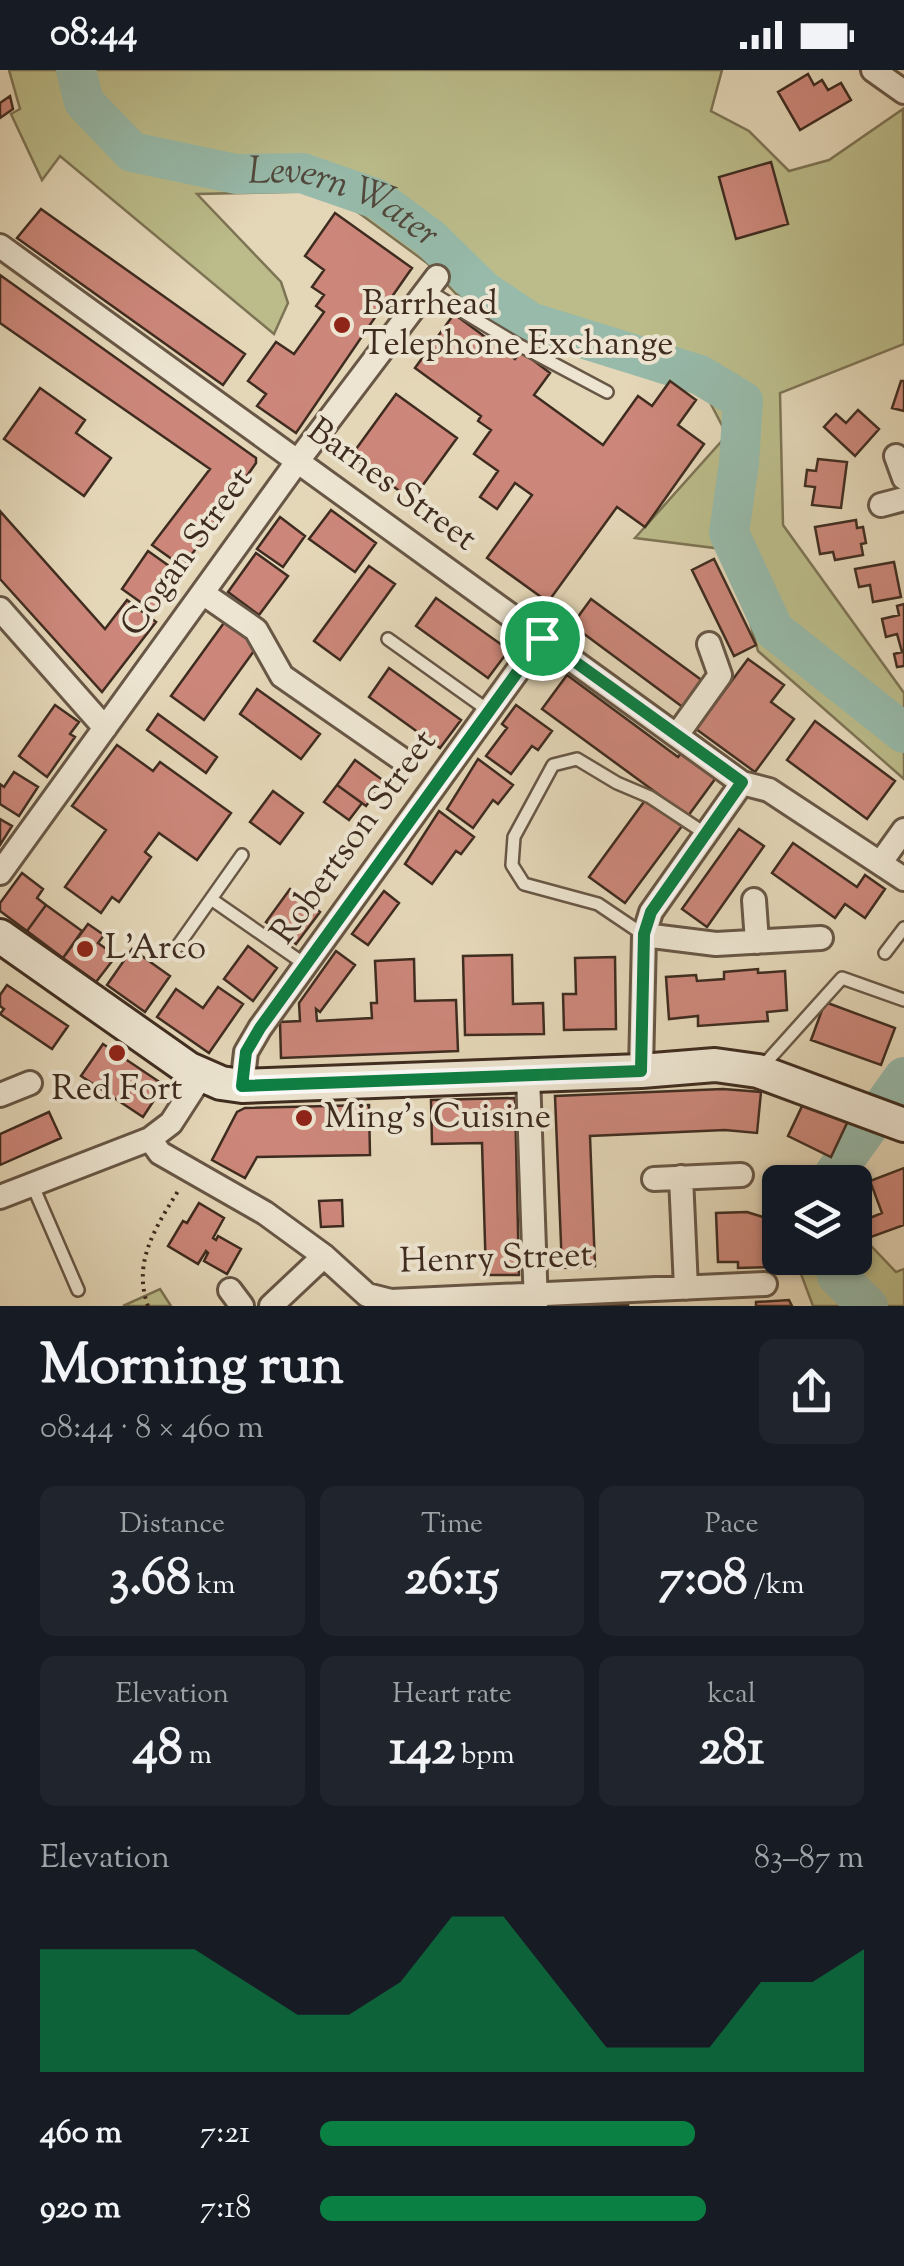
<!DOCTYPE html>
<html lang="en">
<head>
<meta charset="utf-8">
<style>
  :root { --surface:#171b24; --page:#20242c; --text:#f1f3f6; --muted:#9ea1a6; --accent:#0b8043 }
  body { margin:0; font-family:"Sorts Mill Goudy",serif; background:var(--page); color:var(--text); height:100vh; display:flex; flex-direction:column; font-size:38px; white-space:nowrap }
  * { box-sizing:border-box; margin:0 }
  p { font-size:32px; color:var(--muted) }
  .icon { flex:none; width:55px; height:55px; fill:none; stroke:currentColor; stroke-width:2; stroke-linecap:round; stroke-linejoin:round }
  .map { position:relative; height:1236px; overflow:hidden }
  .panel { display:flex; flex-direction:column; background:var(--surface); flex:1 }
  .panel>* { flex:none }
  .controls { position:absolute; left:762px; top:1095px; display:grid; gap:20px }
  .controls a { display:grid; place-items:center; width:110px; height:110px; border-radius:15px; background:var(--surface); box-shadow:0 2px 8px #0004; font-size:50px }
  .pin { position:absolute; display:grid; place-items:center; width:85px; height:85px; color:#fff; margin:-42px; border:5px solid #fff; border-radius:50%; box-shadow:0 2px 10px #0007 }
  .round { display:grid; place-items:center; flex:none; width:105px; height:105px; border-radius:15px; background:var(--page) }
  .head { display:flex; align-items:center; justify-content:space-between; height:170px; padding:0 40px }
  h1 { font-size:55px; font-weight:700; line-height:75px }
  .metrics { display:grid; grid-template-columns:repeat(3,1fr); gap:15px; height:170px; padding:10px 40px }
  .metrics div { display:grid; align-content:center; border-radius:15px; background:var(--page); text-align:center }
  .metrics b { font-size:50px; font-weight:700 }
  .metrics small { font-size:28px; font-weight:400 }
  .metrics p { font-size:28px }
  .chart { height:280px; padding:20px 40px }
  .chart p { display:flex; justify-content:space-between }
  .chart svg { width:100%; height:180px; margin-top:10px; fill:var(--accent); opacity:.7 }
  ul { padding:0 40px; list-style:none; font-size:32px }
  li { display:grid; grid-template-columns:160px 120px 1fr; align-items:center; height:75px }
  li i { height:25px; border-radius:12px; background:var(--accent) }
  .status { display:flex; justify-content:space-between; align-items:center; height:70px; padding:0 50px; background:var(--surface); direction:ltr }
  .status svg { height:28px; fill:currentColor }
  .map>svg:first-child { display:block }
  .green { fill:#bbbc8a; stroke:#7d7455; stroke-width:2.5 }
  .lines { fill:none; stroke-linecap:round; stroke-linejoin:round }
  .river { stroke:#97baaa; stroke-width:40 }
  .building { fill:#cc877a; stroke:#3f2c20; stroke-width:2.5 }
  .lane-casing { stroke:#685746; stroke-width:16 }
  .street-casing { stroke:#685746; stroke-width:28 }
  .secondary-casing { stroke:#3f2c20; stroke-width:38 }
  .path { stroke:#3f2c20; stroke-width:4; stroke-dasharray:2.5 5; stroke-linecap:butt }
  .lane { stroke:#ede5d1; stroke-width:11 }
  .street { stroke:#ede5d1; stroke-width:22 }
  .secondary { stroke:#ede5d1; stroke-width:32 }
  .route-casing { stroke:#fff; stroke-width:20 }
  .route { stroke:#0b8043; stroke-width:12 }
  .poi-dot { fill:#8f2418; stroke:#ede5d1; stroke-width:4 }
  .labels { text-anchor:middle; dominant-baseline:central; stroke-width:8; stroke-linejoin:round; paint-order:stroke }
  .poi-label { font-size:35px; fill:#3f2c20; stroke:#ede5d1; text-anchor:start }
  .street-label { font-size:35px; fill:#3f2c20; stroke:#ede5d1 }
  .water-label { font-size:38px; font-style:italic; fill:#51483c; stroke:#ede5d1 }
</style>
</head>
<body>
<div class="status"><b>08:44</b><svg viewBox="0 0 49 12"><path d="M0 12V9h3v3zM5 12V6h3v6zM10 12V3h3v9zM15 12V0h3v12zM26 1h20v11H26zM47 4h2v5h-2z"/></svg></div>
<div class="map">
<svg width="904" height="1236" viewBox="0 0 904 1236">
  <rect width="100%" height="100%" fill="#e4d7b8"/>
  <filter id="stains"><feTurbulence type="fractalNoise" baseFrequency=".002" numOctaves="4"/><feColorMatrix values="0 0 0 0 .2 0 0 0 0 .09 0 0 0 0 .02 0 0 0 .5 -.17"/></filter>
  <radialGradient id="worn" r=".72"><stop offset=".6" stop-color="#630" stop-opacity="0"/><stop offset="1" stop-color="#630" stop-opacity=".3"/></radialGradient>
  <path class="green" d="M 9,0 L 722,0 L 711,41 L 749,61 L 789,101 L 829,90 L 903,39 L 904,274 L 780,323 L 783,455 L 904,623 L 904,709 L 758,581 L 730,480 L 635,468 L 727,365 L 703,319 L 456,224 L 427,193 L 329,121 L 197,124 L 281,212 L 288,233 L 274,264 L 60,86 L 42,110 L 11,44 L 20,39 Z
    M 855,1159 L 896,1202 L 904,1199 L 904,1236 L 813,1236 L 795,1188 L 855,1188 Z
    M 160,1219 L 171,1236 L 123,1236 Z"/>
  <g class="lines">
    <g class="river">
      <path id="s1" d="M 76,0 L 84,32 L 132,82 L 236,104 L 302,103 L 377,129 L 430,168 L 484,221 L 530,252 L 700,305 L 743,331 L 739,393 L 729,463 L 774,560 L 904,663"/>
      <path d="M 835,1112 L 835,1103 L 904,1007"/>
      <path d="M 835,1188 L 837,1206 L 868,1236"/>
    </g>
  </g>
  <path class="building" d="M 808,4 L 814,15 L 822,10 L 828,20 L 841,13 L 851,30 L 800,60 L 778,22 Z
    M 10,26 L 13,39 L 0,48 L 0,33 Z
    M 771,92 L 788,154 L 736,169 L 719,107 Z
    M 41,139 L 245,284 L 223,315 L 17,168 Z
    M 335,143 L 412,198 L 382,241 L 380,240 L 296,363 L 257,336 L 266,324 L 248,311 L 276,272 L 294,284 L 324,242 L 316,236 L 324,225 L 312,217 L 324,200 L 305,186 Z
    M 0,205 L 256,388 L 256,393 L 183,497 L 152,475 L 210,399 L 0,253 Z
    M 454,244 L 515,289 L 521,281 L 550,303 L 534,325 L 603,375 L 638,326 L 652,336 L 670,311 L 696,330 L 678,355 L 704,374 L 645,457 L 617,437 L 548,532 L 487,488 L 532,425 L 515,413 L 497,439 L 480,427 L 498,401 L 474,384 L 491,360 L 478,351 L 481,346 L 415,298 Z
    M 901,311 L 904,311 L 904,341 L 892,338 Z
    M 40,318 L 85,350 L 76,363 L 111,388 L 84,426 L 4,369 Z
    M 396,324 L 457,368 L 412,430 L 351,386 Z
    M 858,340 L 879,359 L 855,386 L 824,357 L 836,344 L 846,353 Z
    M 818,389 L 847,392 L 841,438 L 812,435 L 815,417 L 805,416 L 807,400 L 816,401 Z
    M 331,440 L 376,473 L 355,502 L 309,469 Z
    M 0,441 L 105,559 L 127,530 L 156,552 L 102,622 L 0,509 Z
    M 280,447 L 305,466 L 283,497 L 257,479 Z
    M 856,450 L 857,458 L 863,457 L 866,473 L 861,474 L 863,485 L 835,490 L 833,482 L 820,484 L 815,457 Z
    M 148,481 L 179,503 L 153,541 L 122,519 Z
    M 256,483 L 288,506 L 259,545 L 228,522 Z
    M 714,489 L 756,575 L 734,586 L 692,500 Z
    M 894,492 L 901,527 L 873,532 L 870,515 L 859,517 L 855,499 Z
    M 369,496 L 395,514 L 340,590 L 314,571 Z
    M 436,528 L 509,580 L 488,608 L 416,556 Z
    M 591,529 L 707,614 L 688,641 L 572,555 Z
    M 904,534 L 904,596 L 897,597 L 894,584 L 902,582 L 897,564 L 886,567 L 882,549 L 899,545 L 897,536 Z
    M 226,550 L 259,574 L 204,650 L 171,626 Z
    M 748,589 L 784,615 L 771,632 L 794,649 L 755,702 L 696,659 Z
    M 389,598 L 461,650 L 440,678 L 369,627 Z
    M 567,605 L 678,687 L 682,682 L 718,705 L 688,746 L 542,639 Z
    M 257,619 L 320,664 L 301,689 L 240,644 Z
    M 55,635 L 79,652 L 70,664 L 75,667 L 47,707 L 19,686 Z
    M 516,635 L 552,661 L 538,680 L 532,676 L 511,704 L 486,686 L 507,658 L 502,654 Z
    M 158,644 L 217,687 L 206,703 L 147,660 Z
    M 815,651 L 895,711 L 867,749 L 787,690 Z
    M 117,675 L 153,701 L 160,692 L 231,743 L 197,790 L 159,763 L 145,782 L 151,787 L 119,832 L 112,827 L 101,843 L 65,817 L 106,760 L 72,736 Z
    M 478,689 L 513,715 L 498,734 L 493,730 L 473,758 L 447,739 Z
    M 355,690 L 384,711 L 366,736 L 337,715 Z
    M 14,702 L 38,717 L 19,746 L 0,734 L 0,714 L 4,717 Z
    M 337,715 L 362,733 L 349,750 L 324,732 Z
    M 273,721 L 303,743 L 280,774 L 250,752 Z
    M 646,729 L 682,756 L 625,833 L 589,807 Z
    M 439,741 L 474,767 L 461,784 L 456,781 L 432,814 L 405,794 Z
    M 0,749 L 12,756 L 0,775 Z
    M 739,759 L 764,776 L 707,857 L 682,839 Z
    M 793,773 L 857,817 L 865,805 L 885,819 L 865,848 L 845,834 L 835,848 L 772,803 Z
    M 22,803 L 43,819 L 37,828 L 46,835 L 27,861 L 0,841 L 0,833 Z
    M 290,819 L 320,842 L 296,874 L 266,852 Z
    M 384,821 L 399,833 L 368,875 L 352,864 Z
    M 46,835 L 82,861 L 63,888 L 27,861 Z
    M 88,854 L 104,865 L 98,873 L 116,886 L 96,912 L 63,888 Z
    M 248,876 L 277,898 L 253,931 L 224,909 Z
    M 132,879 L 170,906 L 145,942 L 107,915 Z
    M 336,881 L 355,895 L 320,942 L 316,939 L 317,951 L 372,948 L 371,933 L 377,933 L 375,891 L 414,889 L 415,931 L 456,930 L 458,981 L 281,988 L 280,952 L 300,951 L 299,933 Z
    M 512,885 L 513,934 L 543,933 L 544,964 L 465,965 L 463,886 Z
    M 615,887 L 616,959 L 564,960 L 563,924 L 576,924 L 575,888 Z
    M 758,899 L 758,903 L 785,901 L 787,940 L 767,942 L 768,951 L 698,956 L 698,946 L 669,949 L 666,907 L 696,905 L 697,911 L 724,909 L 724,902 Z
    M 7,915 L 68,956 L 52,979 L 0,944 L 4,939 L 0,936 L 0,925 Z
    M 218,917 L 243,934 L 209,983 L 157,947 L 176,919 L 203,938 Z
    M 825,932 L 895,958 L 881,995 L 811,970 Z
    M 103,974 L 164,1015 L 143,1047 L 81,1006 Z
    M 723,1019 L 761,1022 L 757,1063 L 725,1060 L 590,1066 L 595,1196 L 562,1198 L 555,1026 Z
    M 515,1028 L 519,1205 L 486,1205 L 482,1073 L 432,1074 L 431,1030 Z
    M 804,1032 L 847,1053 L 831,1087 L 788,1066 Z
    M 369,1035 L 370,1085 L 257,1087 L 245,1108 L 212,1090 L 237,1042 L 245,1038 Z
    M 49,1042 L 61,1068 L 0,1095 L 0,1064 Z
    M 904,1098 L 904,1155 L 871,1167 L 865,1150 L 882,1143 L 870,1111 Z
    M 342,1130 L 343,1156 L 321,1157 L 319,1131 Z
    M 199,1133 L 224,1148 L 213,1168 L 216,1170 L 218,1166 L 241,1179 L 227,1204 L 204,1191 L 208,1183 L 206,1181 L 198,1194 L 168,1176 L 183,1151 L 187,1153 Z
    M 747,1142 L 766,1148 L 768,1197 L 738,1198 L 738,1192 L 718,1192 L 716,1143 Z
    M 789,1230 L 792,1236 L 756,1236 L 756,1232 Z
    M 628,1234 L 628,1236 L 558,1236 L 558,1235 Z"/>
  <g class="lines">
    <defs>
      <path id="lane" d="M 427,220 L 515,273 L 607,322
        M 388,569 L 489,641
        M 211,829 L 306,895
        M 644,865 L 598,834 L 524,814 L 512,795 L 514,767 L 553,695 L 577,689 L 617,713 L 650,727 L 706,764
        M 177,877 L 242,785
        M 885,883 L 904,858
        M 761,998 L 842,908 L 904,930
        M 32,1114 L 78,1220"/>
      <path id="street" d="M 873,0 L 904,22
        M 0,176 L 742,713 L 769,720 L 904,809
        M 896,386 L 904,408
        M 881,435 L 904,429
        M 204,524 L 256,560 L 282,606 L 403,690
        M 0,539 L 105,658
        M 677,665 L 720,605 L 709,574
        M 881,792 L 904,760
        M 0,803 L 297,392 L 437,207
        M 754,830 L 757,872
        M 644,865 L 716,874 L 821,868
        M 641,1001 L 644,865 L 651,842 L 742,713
        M 528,1005 L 536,1236
        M 242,1016 L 246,982 L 260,958 L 542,567
        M 0,1025 L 30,1013
        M 150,1069 L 160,1083 L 265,1143 L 324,1186 L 367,1225 L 391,1231 L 765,1214
        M 681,1107 L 686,1218
        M 654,1109 L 741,1105
        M 0,1127 L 150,1069 L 171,1053 L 202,1005
        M 230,1220 L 242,1236
        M 271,1236 L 324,1186"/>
      <path id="secondary" d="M 0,866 L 189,999 L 221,1013 L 242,1016 L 641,1001 L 715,995 L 758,1001 L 904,1055"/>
    </defs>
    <use href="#lane" class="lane-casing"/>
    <use href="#street" class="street-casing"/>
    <use href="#secondary" class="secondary-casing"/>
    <path class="path" d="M 148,1236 C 132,1192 156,1157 178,1121"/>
    <use href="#lane" class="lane"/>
    <use href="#street" class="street"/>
    <use href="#secondary" class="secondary"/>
  </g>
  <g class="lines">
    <defs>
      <path id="route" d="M 542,568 L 742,712 L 651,842 L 644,864 L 641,1001 L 242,1016 L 246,982 L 260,958 Z"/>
    </defs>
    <use href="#route" class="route-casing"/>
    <use href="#route" class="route"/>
  </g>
  <g class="poi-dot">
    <circle cx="342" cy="255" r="10"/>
    <circle cx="85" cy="879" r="10"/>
    <circle cx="117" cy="983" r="10"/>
    <circle cx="304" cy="1048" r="10"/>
  </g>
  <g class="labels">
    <g class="poi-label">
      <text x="362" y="235">Barrhead<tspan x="362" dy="40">Telephone Exchange</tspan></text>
      <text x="105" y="879">L'Arco</text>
      <text x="117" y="1020" text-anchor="middle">Red Fort</text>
      <text x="324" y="1048">Ming's Cuisine</text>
    </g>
    <g class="street-label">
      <text transform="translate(391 416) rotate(36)">Barnes Street</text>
      <text transform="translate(188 483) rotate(-54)">Cogan Street</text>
      <text transform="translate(355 768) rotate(-54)">Robertson Street</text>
      <text transform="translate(496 1190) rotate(-2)">Henry Street</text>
    </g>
    <g class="water-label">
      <text stroke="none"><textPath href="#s1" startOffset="322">Levern Water</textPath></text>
    </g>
  </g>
  <rect width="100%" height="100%" filter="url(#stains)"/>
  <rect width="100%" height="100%" fill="url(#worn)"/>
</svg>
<div class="controls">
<a><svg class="icon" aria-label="layers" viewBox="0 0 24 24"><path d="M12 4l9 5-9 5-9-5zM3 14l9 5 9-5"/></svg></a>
</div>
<div class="pin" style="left:542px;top:568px;background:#1e9e55"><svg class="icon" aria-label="arrive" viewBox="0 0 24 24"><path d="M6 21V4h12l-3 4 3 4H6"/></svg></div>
</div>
<section class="panel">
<div class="head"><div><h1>Morning run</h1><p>08:44 · 8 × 460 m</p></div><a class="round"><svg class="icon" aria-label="share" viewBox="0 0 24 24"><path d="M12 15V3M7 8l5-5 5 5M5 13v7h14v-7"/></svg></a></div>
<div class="metrics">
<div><p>Distance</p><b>3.68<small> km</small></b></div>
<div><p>Time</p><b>26:15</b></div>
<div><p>Pace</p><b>7:08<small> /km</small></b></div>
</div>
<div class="metrics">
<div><p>Elevation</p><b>48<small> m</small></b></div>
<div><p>Heart rate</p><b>142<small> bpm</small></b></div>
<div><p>kcal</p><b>281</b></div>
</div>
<div class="chart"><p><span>Elevation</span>83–87 m</p>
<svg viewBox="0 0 160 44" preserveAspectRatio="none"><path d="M0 44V14L10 14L20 14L30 14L40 22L50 30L60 30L70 22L80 6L90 6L100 22L110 38L120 38L130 38L140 22L150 22L160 14V44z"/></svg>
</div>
<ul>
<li><b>460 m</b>7:21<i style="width:69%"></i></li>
<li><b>920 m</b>7:18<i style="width:71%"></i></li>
</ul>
</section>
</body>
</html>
